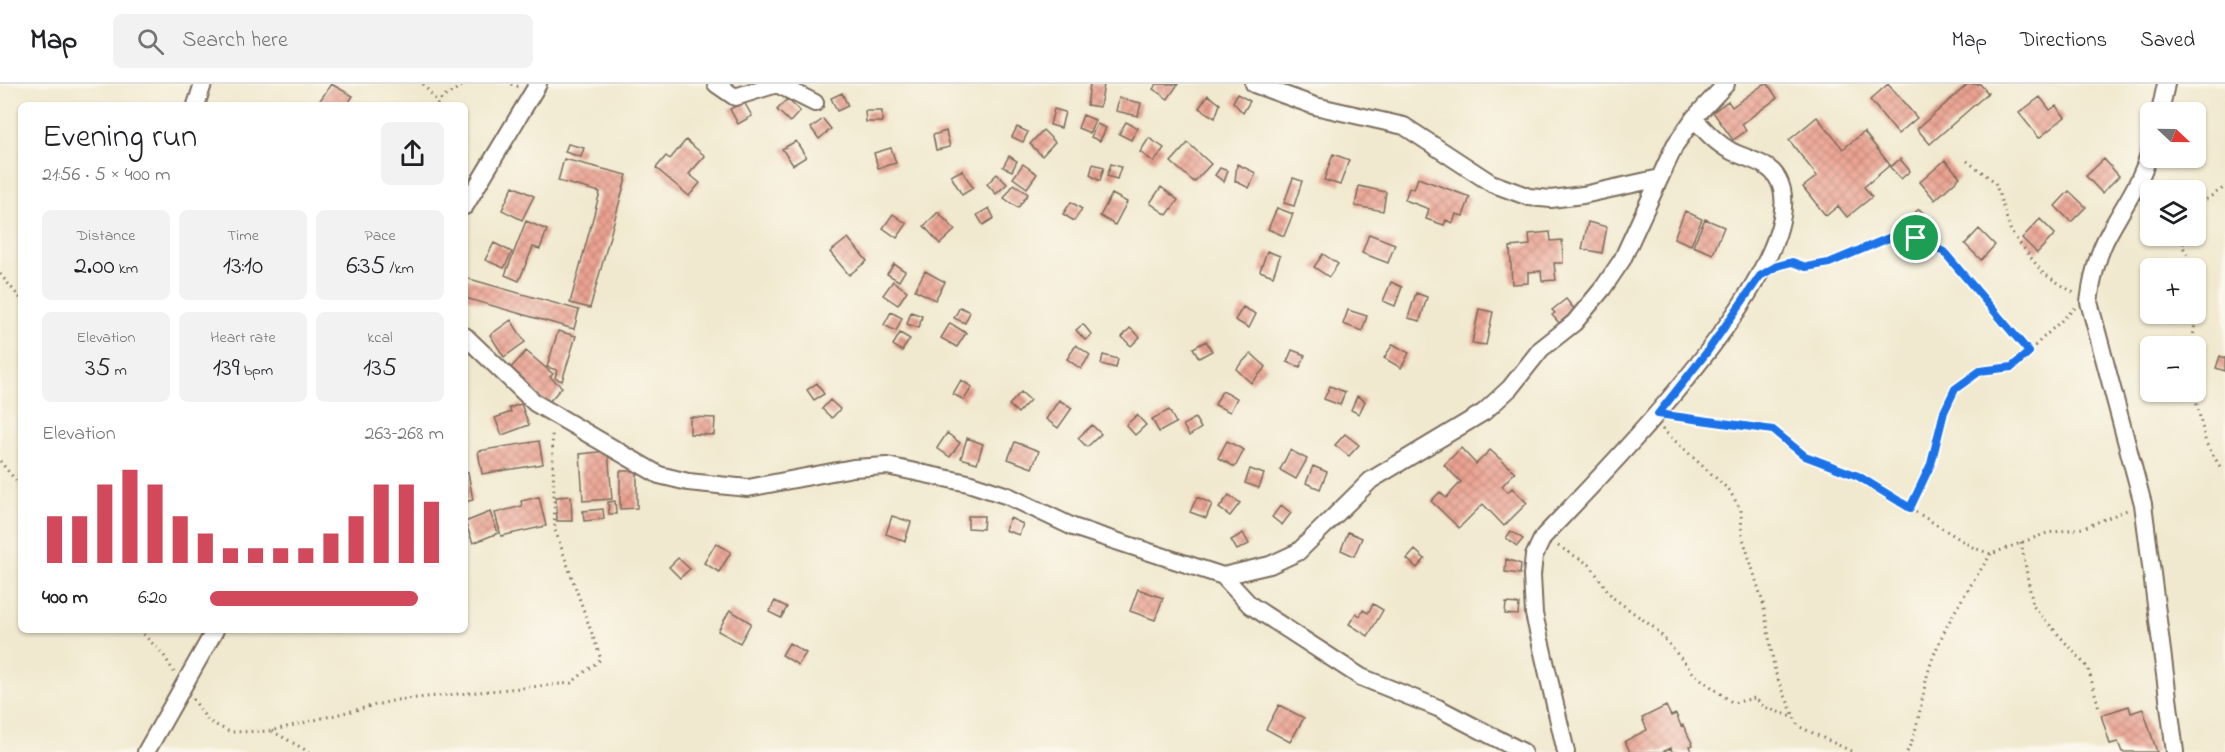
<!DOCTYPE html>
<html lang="en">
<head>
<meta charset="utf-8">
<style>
  :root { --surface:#fff; --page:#f2f2f2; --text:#202124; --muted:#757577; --line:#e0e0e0; --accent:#d1495b }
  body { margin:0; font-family:"Indie Flower",sans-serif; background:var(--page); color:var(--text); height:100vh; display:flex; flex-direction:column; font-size:22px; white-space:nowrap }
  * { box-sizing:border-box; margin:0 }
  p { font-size:20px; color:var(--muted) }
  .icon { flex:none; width:33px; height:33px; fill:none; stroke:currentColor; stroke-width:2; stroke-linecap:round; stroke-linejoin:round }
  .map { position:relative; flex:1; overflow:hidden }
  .sheet { position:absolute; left:18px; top:18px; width:450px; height:531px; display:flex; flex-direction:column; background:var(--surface); border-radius:9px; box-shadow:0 2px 4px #0004 }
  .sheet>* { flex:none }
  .needle { width:39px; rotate:112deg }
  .tools { position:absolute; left:2140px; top:18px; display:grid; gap:12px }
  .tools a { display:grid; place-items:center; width:66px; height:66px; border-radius:9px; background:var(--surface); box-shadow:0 2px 4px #0004; font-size:30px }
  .pin { position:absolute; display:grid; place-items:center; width:51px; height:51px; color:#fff; margin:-26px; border:3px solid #fff; border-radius:50%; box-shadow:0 2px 6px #0007 }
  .round { display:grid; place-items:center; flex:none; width:63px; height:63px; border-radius:9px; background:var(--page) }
  .headline { display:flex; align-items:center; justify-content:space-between; height:102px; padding:0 24px }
  h1 { font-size:33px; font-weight:600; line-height:45px }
  .metrics { display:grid; grid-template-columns:repeat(3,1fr); gap:9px; height:102px; padding:6px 24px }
  .metrics div { display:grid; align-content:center; border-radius:9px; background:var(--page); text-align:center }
  .metrics b { font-size:26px; font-weight:600 }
  .metrics small { font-size:16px; font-weight:400 }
  .metrics p { font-size:16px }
  .chart { height:168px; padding:12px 24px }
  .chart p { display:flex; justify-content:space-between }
  .chart svg { width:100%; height:108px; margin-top:6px; stroke:var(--accent); stroke-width:6 }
  ul { padding:0 24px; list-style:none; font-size:20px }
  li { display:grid; grid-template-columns:96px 72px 1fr; align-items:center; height:45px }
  li i { height:15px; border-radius:8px; background:var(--accent) }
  header { display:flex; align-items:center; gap:36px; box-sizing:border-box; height:84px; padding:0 30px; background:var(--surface); border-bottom:2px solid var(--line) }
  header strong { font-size:28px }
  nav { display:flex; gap:33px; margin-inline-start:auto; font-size:21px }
  .search { width:420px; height:54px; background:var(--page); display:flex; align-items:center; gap:15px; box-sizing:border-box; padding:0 21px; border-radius:9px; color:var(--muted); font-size:22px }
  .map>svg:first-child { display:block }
  .building { fill:url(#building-cross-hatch) }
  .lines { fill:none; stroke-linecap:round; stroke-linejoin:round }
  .street-casing { stroke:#7b6d5c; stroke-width:20 }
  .path { stroke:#7b6d5c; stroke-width:3; stroke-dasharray:1.5 4.5; stroke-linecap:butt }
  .street { stroke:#fff; stroke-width:16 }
  .route-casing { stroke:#fff; stroke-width:12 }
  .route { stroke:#1a73e8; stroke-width:8 }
</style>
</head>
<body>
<header>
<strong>Map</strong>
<div class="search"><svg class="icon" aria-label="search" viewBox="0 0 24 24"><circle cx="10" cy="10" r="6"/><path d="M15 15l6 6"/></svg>Search here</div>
<nav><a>Map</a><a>Directions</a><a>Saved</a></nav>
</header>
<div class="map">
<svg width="2225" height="668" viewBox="0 0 2225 668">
  <defs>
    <pattern id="building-cross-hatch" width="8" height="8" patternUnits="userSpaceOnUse" patternTransform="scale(1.5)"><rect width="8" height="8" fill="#eca392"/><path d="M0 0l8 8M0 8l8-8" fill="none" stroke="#c08577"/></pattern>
  </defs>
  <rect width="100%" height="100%" fill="#fbf7ec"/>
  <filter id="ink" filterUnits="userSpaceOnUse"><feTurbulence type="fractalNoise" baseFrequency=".0167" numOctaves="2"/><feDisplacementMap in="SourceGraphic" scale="12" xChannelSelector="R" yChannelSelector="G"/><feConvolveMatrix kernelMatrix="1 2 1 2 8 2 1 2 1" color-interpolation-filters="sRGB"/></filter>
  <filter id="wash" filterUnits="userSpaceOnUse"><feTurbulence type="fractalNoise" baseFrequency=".008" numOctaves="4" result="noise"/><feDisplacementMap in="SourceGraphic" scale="24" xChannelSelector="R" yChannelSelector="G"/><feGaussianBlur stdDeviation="1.35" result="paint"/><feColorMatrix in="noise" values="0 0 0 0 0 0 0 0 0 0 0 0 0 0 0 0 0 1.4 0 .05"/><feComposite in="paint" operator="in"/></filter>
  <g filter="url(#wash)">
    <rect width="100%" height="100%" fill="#f1e9cf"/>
    <g id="blocks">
      <path class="building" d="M 331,0 L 353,12 L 347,21 L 317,21 Z
        M 1090,0 L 1104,1 L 1100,23 L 1087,21 Z
        M 1157,0 L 1178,0 L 1168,15 L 1153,5 Z
        M 1764,0 L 1768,0 L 1777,14 L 1742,40 L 1746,47 L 1733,56 L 1713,28 L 1728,17 L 1732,23 Z
        M 1888,0 L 1917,34 L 1898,50 L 1870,16 Z
        M 1968,0 L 1980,0 L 1988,9 L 1930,60 L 1917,45 Z
        M 842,9 L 848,22 L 837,27 L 831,14 Z
        M 1237,10 L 1250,17 L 1243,29 L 1233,18 Z
        M 1208,11 L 1220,20 L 1215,34 L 1199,24 Z
        M 2040,13 L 2050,26 L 2056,22 L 2065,33 L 2039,54 L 2019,29 Z
        M 1119,14 L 1141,19 L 1138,32 L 1116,27 Z
        M 787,15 L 800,27 L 790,38 L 777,26 Z
        M 744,18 L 752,32 L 738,40 L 730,25 Z
        M 1054,25 L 1065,28 L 1061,44 L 1050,41 Z
        M 865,27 L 882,27 L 882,38 L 866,38 Z
        M 1083,31 L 1095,36 L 1090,49 L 1078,44 Z
        M 1817,33 L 1843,65 L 1864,48 L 1890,81 L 1864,103 L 1872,113 L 1847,133 L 1838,122 L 1826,132 L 1803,103 L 1817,92 L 1789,56 Z
        M 823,35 L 831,45 L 819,55 L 811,44 Z
        M 1126,38 L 1138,44 L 1131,56 L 1119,50 Z
        M 1097,40 L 1106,44 L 1100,57 L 1091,53 Z
        M 1017,43 L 1028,48 L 1023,58 L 1012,53 Z
        M 1043,46 L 1055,58 L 1042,72 L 1030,60 Z
        M 946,47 L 950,63 L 936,66 L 933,51 Z
        M 1149,54 L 1164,64 L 1154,78 L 1140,68 Z
        M 686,56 L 705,72 L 689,90 L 700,99 L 689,112 L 656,84 L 666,72 L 670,75 Z
        M 796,57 L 806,73 L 793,81 L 782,65 Z
        M 1188,59 L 1211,80 L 1194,98 L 1171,78 Z
        M 568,60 L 584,64 L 581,73 L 565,68 Z
        M 891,64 L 896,79 L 878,84 L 874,69 Z
        M 1333,70 L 1349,76 L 1340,101 L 1324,96 Z
        M 1009,72 L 1017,77 L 1012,87 L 1003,83 Z
        M 564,75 L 627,91 L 590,224 L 570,219 L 600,108 L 558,97 Z
        M 1900,75 L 1910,87 L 1901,95 L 1890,83 Z
        M 2104,75 L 2119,92 L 2102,109 L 2086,92 Z
        M 1945,76 L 1960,93 L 1935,116 L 1920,98 Z
        M 1023,80 L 1037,90 L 1027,104 L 1013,94 Z
        M 1093,80 L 1104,83 L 1100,97 L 1090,91 Z
        M 1111,80 L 1121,83 L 1117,95 L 1107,92 Z
        M 1237,80 L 1256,89 L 1249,104 L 1235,97 Z
        M 1220,84 L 1228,87 L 1224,98 L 1215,91 Z
        M 962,86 L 973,104 L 962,111 L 951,92 Z
        M 997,90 L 1007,100 L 996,110 L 987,100 Z
        M 1293,94 L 1302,97 L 1294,122 L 1284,119 Z
        M 1418,94 L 1470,113 L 1463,132 L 1456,130 L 1453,139 L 1446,136 L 1444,141 L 1426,135 L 1429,125 L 1405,116 L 1409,104 L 1414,105 Z
        M 1014,100 L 1028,110 L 1018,124 L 1004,114 Z
        M 513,102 L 534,112 L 522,136 L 502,126 Z
        M 1359,102 L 1386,108 L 1383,127 L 1355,122 Z
        M 1161,103 L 1178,116 L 1167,131 L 1150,119 Z
        M 2069,107 L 2086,123 L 2071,138 L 2055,122 Z
        M 1112,110 L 1127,118 L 1115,141 L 1100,132 Z
        M 1071,118 L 1082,125 L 1074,137 L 1063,130 Z
        M 989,124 L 994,134 L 983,141 L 977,131 Z
        M 1277,124 L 1293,130 L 1284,152 L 1268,145 Z
        M 1919,125 L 1928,134 L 1917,143 L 1909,134 Z
        M 1685,127 L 1702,135 L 1691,161 L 1674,154 Z
        M 938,128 L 955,146 L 940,160 L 924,142 Z
        M 893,130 L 907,140 L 897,154 L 883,144 Z
        M 1705,135 L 1724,143 L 1713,170 L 1693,162 Z
        M 2040,135 L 2055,150 L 2037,169 L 2022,154 Z
        M 526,137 L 547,146 L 540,165 L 533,163 L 519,197 L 505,191 Z
        M 1588,138 L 1607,143 L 1602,169 L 1582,165 Z
        M 1979,145 L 1995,161 L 1981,176 L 1965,160 Z
        M 1550,148 L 1551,157 L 1562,156 L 1563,179 L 1554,179 L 1556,196 L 1542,197 L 1541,187 L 1528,188 L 1528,199 L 1512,200 L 1510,163 L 1530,161 L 1529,150 Z
        M 1369,150 L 1395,160 L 1388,179 L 1362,169 Z
        M 848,154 L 867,177 L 849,191 L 830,168 Z
        M 494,159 L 512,168 L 504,184 L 485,176 Z
        M 1267,167 L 1280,172 L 1273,192 L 1260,187 Z
        M 1323,170 L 1338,180 L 1329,193 L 1314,183 Z
        M 894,180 L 905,187 L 899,197 L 887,190 Z
        M 925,187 L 945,198 L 935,216 L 915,206 Z
        M 466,194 L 579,226 L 574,245 L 465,214 Z
        M 893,197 L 907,207 L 898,221 L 883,211 Z
        M 1391,198 L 1402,203 L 1395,222 L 1383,217 Z
        M 1416,209 L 1427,213 L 1420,237 L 1408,234 Z
        M 1566,215 L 1575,226 L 1559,239 L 1552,231 L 1555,229 L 1552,226 Z
        M 960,223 L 970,228 L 965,239 L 954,234 Z
        M 1243,223 L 1256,230 L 1249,244 L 1235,236 Z
        M 1479,225 L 1493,228 L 1486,261 L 1472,259 Z
        M 1348,226 L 1367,232 L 1362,247 L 1343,240 Z
        M 891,228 L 902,234 L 896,247 L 884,241 Z
        M 911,228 L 922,232 L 919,244 L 907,240 Z
        M 511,236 L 525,258 L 504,273 L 490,251 Z
        M 950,239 L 966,249 L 957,263 L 941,254 Z
        M 1083,240 L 1092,251 L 1085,256 L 1076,246 Z
        M 1130,244 L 1140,253 L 1131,262 L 1122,253 Z
        M 558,247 L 576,252 L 562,297 L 555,294 L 557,286 L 547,283 Z
        M 900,249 L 910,255 L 902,267 L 893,261 Z
        M 1206,257 L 1212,267 L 1199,274 L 1193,264 Z
        M 1393,260 L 1409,269 L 1401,284 L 1384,274 Z
        M 1076,261 L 1090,271 L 1081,285 L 1067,275 Z
        M 1292,266 L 1305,271 L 1300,283 L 1287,278 Z
        M 526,267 L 553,290 L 550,293 L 562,303 L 548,319 L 509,286 Z
        M 1251,269 L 1266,283 L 1251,299 L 1236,285 Z
        M 1103,271 L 1118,275 L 1116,284 L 1101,280 Z
        M 2220,272 L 2225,274 L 2225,287 L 2216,284 Z
        M 961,296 L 972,303 L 964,316 L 953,310 Z
        M 817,299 L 824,310 L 814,316 L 807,306 Z
        M 1330,302 L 1345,308 L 1340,321 L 1324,315 Z
        M 1222,307 L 1237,314 L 1230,328 L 1215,321 Z
        M 1021,308 L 1030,316 L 1018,329 L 1009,321 Z
        M 1357,312 L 1365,317 L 1359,330 L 1351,326 Z
        M 830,316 L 840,325 L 832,334 L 822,325 Z
        M 1059,316 L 1072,324 L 1058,344 L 1046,335 Z
        M 521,320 L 529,341 L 502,351 L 495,334 L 511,328 L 509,324 Z
        M 1169,326 L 1176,339 L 1159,348 L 1152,335 Z
        M 1137,331 L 1146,341 L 1135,351 L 1126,341 Z
        M 690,333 L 715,334 L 714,351 L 690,350 Z
        M 1195,334 L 1201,344 L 1189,352 L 1183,341 Z
        M 1092,341 L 1101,350 L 1087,363 L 1078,354 Z
        M 947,349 L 960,359 L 950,373 L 937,364 Z
        M 1345,350 L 1359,361 L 1349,372 L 1335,361 Z
        M 967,354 L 983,360 L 977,379 L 961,374 Z
        M 539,357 L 543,380 L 482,390 L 478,367 Z
        M 1227,357 L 1244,366 L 1235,383 L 1218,374 Z
        M 1015,358 L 1039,367 L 1032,384 L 1008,375 Z
        M 1461,364 L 1476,380 L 1490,366 L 1515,388 L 1502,402 L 1508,408 L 1512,404 L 1527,419 L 1504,442 L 1483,420 L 1459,444 L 1431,417 L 1440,408 L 1446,414 L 1461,398 L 1444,381 Z
        M 1290,366 L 1307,375 L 1296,395 L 1280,386 Z
        M 608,367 L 612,415 L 583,417 L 580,370 Z
        M 1313,382 L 1327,388 L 1320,405 L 1306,399 Z
        M 1250,385 L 1264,390 L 1259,404 L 1245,399 Z
        M 620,387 L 637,387 L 637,424 L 620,425 Z
        M 468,388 L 473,416 L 465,418 L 465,389 Z
        M 1229,411 L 1240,419 L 1230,432 L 1219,424 Z
        M 571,412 L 572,437 L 557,437 L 556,413 Z
        M 539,413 L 546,442 L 501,452 L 495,429 L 522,422 L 521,417 Z
        M 1197,413 L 1212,420 L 1206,434 L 1190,428 Z
        M 615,417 L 616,430 L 609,430 L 608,418 Z
        M 1281,421 L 1291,429 L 1282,441 L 1272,433 Z
        M 603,425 L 604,435 L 584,437 L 583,427 Z
        M 490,428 L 498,449 L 473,459 L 465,438 Z
        M 892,432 L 911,438 L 905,457 L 886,450 Z
        M 968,432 L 984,432 L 983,445 L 968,444 Z
        M 1010,434 L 1023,440 L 1019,451 L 1005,446 Z
        M 1511,447 L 1523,455 L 1517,462 L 1506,454 Z
        M 1348,448 L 1362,454 L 1354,472 L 1341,466 Z
        M 1243,449 L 1249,460 L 1237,466 L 1231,456 Z
        M 716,459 L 731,468 L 719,488 L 704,479 Z
        M 1415,466 L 1425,475 L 1417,484 L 1407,475 Z
        M 678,474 L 690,485 L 680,494 L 669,483 Z
        M 1506,475 L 1521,480 L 1520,490 L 1505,488 Z
        M 1138,505 L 1163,514 L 1155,536 L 1130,527 Z
        M 775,517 L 787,523 L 781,534 L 769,528 Z
        M 1506,519 L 1519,520 L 1518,531 L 1505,530 Z
        M 1373,520 L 1383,526 L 1368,552 L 1349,540 L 1356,529 L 1360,532 L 1363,526 L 1368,529 Z
        M 730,526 L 751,539 L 740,559 L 718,547 Z
        M 789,559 L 806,569 L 798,581 L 782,571 Z
        M 1279,621 L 1304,634 L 1290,658 L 1266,645 Z
        M 1666,622 L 1671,632 L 1676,630 L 1681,642 L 1683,641 L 1693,661 L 1690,662 L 1692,668 L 1672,668 L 1671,664 L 1662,668 L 1630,668 L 1625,657 L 1647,646 L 1642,634 Z
        M 2129,622 L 2131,629 L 2143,625 L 2157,668 L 2122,668 L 2118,658 L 2110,660 L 2101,631 Z"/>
    </g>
  </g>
  <g filter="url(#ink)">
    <use href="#blocks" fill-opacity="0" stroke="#7b6d5c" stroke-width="1.5"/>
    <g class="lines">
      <defs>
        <path id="street" d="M 716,0 L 735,13 L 777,0 L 815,19
          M 1254,0 L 1315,22 L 1404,42 L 1491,99 L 1529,113 L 1551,115 L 1583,111 L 1660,94
          M 196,21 L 203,0
          M 2160,28 L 2166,0
          M 2151,64 C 2141,100 2125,119 2108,151 C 2097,171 2092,195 2089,218 L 2143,420 L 2175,668
          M 465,122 L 538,0
          M 465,252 L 535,319 L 659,391 L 688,398 L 748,404 L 853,384 L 887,382 L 968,399 L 1008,412 L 1073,443 L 1223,492 L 1250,521 L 1361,593 L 1438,624 L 1523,668
          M 1223,492 L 1270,481 L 1298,468 L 1371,396 L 1484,328 L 1510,304 L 1541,265 L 1574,239 L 1603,204 L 1622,176 L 1675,61 L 1694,34 L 1726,0
          M 146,668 L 215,546
          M 1566,668 L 1534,530 L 1532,491 L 1534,472 L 1543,453 C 1596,396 1821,173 1778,95 C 1769,78 1746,75 1731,67 C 1716,59 1705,47 1694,34"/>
      </defs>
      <use href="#street" class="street-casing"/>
      <path class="path" d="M 423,0 L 438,19
        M 511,0 L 520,3
        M 437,21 L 442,14 L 465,0
        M 1967,77 L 1995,98 L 2011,148 L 2043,189 L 2074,209
        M 2196,122 L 2225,103
        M 2183,152 L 2183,163 L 2195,184
        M 1781,181 L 1792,179 L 1806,183 L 1829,179 L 1896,151 L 1916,154 L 1944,168 L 2029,268
        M 0,190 L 21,215
        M 2193,262 C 2192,236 2206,211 2196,185
        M 2194,308 L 2206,359 L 2222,386
        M 1676,332 L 1773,346 L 1805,372 L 1858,392 L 1974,464 L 1991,470 L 2047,449 L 2083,444 L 2127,426
        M 1662,345 L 1729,406 L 1741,426 L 1742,451 L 1763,519 L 1775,588 L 1798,642 L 1853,668
        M 0,377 L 21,403
        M 1910,424 L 1931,380 L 1943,328 L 1955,305 L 1980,287 L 2012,283 L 2076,223
        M 2021,458 L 2033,522 L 2088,584 L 2099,624
        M 1558,462 L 1590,481 L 1612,513 L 1657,546 L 1694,590 L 1733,619 L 1755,614 L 1764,623 L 1793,633
        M 139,546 L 163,570 L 174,588
        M 193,615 L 208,637 L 230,648 L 270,647 L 396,616 L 571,599 L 601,575 L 555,446 L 552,347
        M 272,647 L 309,668
        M 1907,668 C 1921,640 1921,608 1931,579 C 1945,539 1968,505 1991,470"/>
      <use href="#street" class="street"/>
    </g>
  </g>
  <g class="lines" filter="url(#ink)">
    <defs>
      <path id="route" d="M 1896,151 L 1916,154 L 1944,168 L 2029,268 L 2012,283 L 1980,287 L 1955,305 L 1944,328 L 1931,380 L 1910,424 L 1858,392 L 1805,372 L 1773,346 L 1658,330 L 1707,268 L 1760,192 L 1777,182 L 1792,178 L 1806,183 L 1829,179 Z"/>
    </defs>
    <use href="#route" class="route-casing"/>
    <use href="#route" class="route"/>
  </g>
</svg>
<div class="tools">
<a><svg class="needle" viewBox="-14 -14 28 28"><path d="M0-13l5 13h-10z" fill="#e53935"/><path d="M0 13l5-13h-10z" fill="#757577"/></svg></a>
<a><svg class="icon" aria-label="layers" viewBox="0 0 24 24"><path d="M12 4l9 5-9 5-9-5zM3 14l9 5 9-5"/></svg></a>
<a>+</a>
<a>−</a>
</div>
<div class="pin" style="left:1916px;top:154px;background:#1e9e55"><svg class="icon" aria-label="arrive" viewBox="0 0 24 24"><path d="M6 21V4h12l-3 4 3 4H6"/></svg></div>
<section class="sheet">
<div class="headline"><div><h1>Evening run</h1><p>21:56 · 5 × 400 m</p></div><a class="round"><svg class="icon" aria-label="share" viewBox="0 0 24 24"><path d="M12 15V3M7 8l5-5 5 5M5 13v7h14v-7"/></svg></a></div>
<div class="metrics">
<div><p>Distance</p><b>2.00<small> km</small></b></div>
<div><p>Time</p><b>13:10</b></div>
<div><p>Pace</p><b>6:35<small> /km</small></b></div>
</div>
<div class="metrics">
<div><p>Elevation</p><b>35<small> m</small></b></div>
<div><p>Heart rate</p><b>139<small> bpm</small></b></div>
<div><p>kcal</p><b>135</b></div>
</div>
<div class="chart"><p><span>Elevation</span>263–268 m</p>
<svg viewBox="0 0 160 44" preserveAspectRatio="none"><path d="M5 44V25M15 44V25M25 44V12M35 44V6M45 44V12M55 44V25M65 44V32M75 44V38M85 44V38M95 44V38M105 44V38M115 44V32M125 44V25M135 44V12M145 44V12M155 44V19"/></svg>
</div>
<ul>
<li><b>400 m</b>6:20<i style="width:89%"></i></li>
</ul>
</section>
</div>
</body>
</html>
